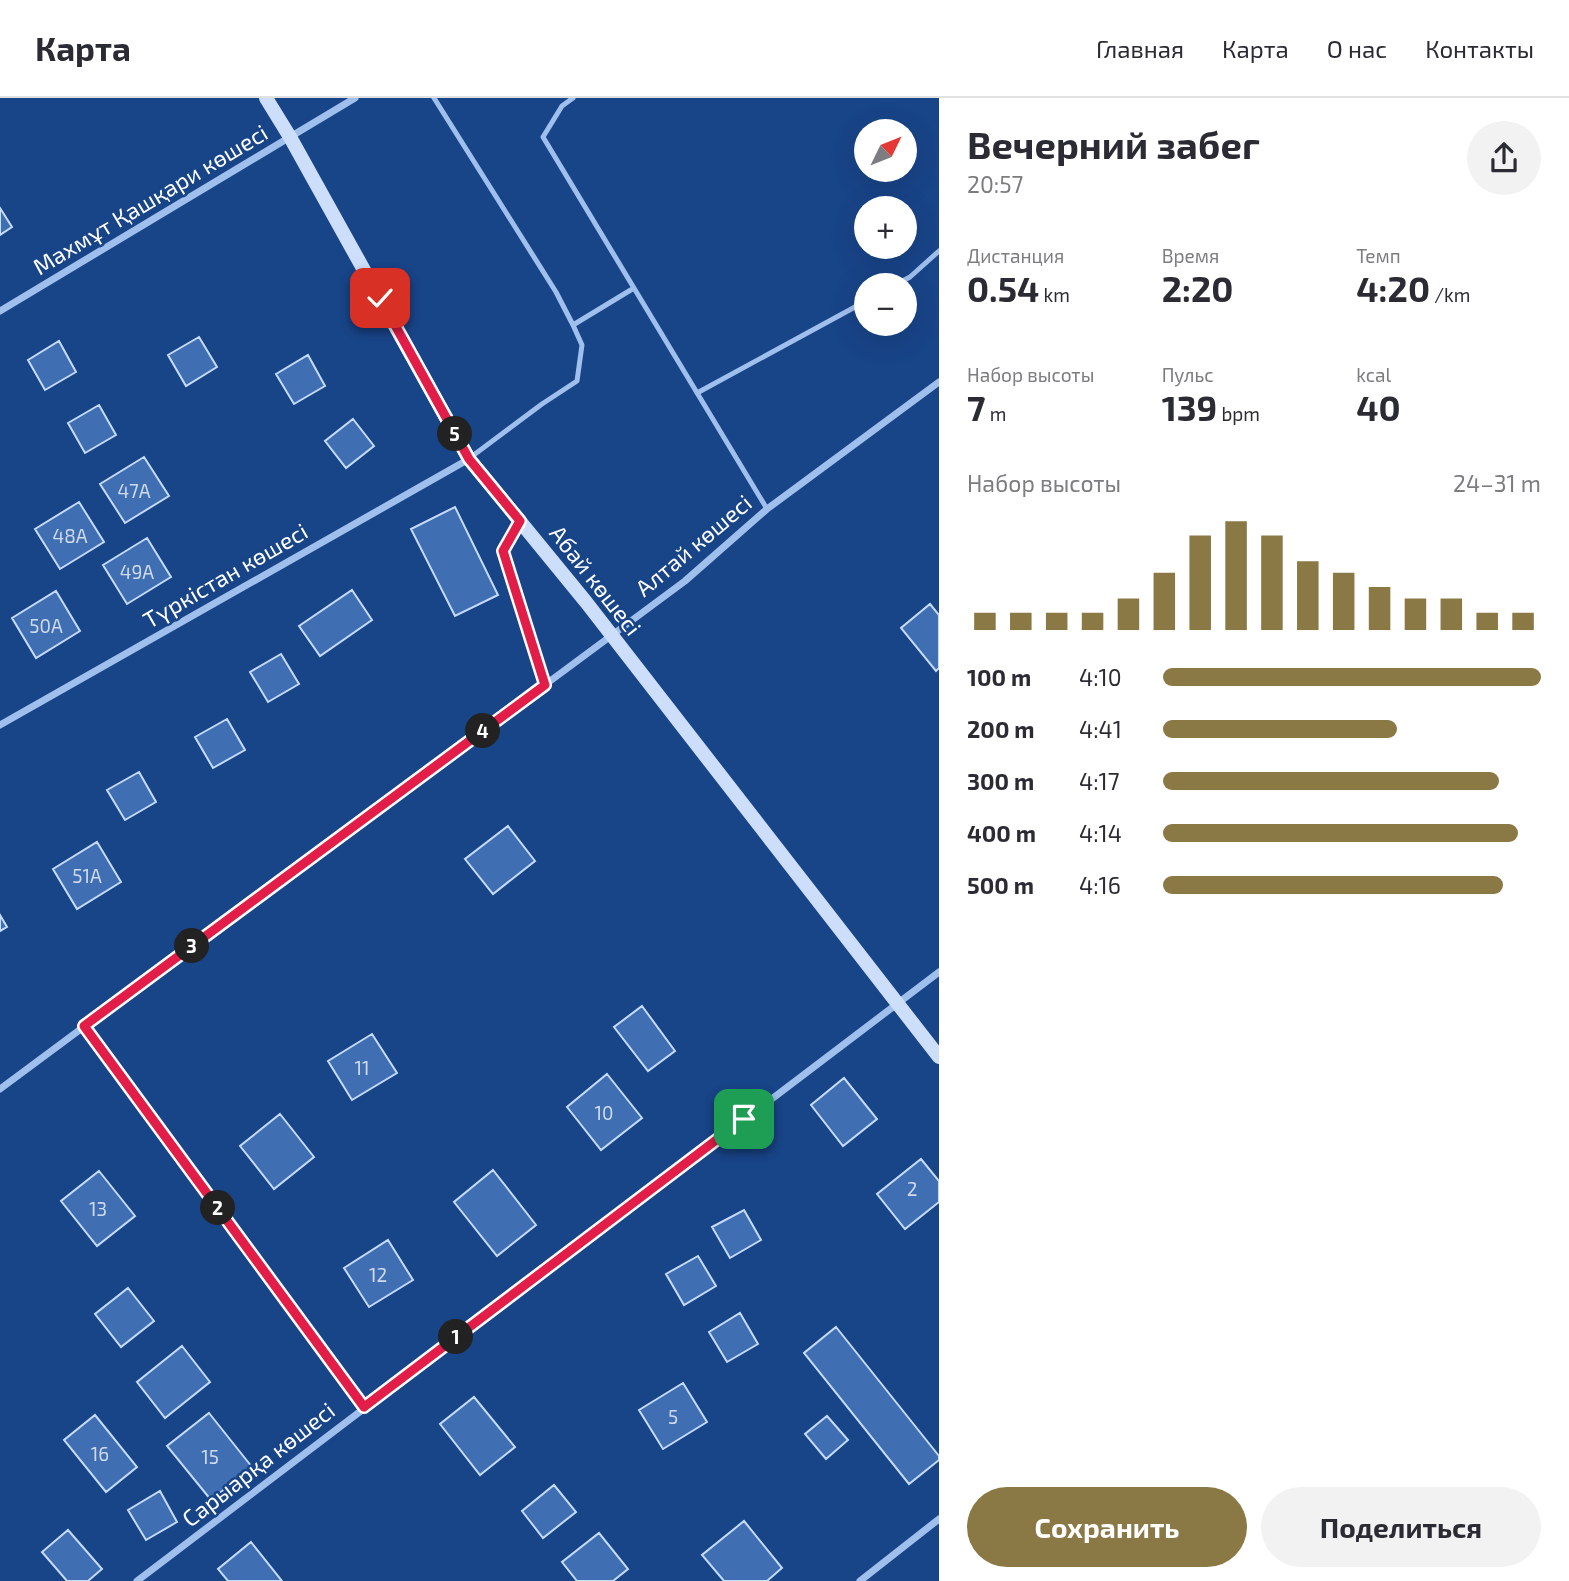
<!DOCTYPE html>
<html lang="ru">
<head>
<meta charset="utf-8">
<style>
  :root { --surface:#fff; --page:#f2f2f3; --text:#2b2b33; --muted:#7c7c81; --line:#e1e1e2; --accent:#8a7845 }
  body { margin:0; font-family:"Exo 2",sans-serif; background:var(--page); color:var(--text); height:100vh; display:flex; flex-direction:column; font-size:26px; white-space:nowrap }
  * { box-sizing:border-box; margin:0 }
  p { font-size:23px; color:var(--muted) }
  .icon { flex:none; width:38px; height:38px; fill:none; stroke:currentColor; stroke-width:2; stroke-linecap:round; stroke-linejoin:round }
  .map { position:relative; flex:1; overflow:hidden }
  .details { display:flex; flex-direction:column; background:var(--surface); width:630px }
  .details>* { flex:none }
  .needle { width:46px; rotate:47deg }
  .fabs { position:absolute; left:854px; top:21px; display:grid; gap:14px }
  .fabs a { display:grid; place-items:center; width:63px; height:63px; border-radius:50%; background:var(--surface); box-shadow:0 7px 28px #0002; font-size:35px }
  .pin { position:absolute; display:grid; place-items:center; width:60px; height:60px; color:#fff; margin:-30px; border-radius:14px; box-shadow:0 4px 10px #0006 }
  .km { position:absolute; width:35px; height:35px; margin:-18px; border-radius:50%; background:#222; color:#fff; font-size:19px; line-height:35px; text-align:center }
  .round { display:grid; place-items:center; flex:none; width:74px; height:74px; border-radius:37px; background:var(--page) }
  .summary { display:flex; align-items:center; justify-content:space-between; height:119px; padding:0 28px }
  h1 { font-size:38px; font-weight:700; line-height:52px }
  .metrics { display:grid; grid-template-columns:repeat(3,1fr); gap:10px; height:119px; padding:7px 28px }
  .metrics div { display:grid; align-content:center }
  .metrics b { font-size:35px; font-weight:700 }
  .metrics small { font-size:19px; font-weight:400 }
  .metrics p { font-size:19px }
  .chart { height:196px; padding:14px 28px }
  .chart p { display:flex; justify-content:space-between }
  .chart svg { width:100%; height:126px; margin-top:7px; stroke:var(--accent); stroke-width:6 }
  .cta { display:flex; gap:14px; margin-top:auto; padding:14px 28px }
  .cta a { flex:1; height:80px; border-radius:42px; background:var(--accent); color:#fff; font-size:28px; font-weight:700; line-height:80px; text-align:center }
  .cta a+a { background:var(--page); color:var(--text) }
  ul { padding:0 28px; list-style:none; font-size:23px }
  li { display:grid; grid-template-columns:112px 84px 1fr; align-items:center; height:52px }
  li i { height:18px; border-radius:9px; background:var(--accent) }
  header { display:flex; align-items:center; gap:42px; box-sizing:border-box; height:98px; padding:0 35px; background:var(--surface); border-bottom:2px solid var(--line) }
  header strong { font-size:33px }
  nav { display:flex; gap:38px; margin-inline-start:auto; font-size:24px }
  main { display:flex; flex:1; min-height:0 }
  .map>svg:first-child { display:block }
  .building { fill:#406eb2; stroke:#c5dbfa; stroke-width:2 }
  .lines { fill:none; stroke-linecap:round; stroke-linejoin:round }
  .lane { stroke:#9fbfed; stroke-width:5 }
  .street { stroke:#9fbfed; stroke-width:7 }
  .secondary { stroke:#ccdefa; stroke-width:14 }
  .route-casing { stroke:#fff; stroke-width:14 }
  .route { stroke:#e11d48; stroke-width:9 }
  .labels { text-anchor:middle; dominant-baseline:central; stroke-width:5; stroke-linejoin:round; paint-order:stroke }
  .number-label { font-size:19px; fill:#cfdbec }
  .street-label { font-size:23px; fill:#fff; stroke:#184488 }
</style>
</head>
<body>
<header>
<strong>Карта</strong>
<nav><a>Главная</a><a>Карта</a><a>О нас</a><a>Контакты</a></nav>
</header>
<main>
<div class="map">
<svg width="939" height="1483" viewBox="0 0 939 1483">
  <rect width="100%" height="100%" fill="#184488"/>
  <path class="building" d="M 0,110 L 12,129 L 0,137 Z
    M 199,239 L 217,269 L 186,288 L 168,257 Z
    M 59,243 L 76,274 L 45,292 L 28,262 Z
    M 308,257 L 325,288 L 294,306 L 276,276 Z
    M 99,307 L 116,337 L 85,355 L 68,325 Z
    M 353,321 L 374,348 L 346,370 L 325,343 Z
    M 144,359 L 169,398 L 125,425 L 100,386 Z
    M 79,404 L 104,444 L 60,471 L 35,431 Z
    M 455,409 L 498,497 L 455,518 L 411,431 Z
    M 147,440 L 171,479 L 127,506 L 103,467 Z
    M 352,492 L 372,522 L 320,558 L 299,528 Z
    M 56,493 L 80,533 L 36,560 L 12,520 Z
    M 930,506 L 939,517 L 939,570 L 936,573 L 901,530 Z
    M 281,556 L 299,586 L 268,604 L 250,574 Z
    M 227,621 L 245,652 L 213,670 L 195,639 Z
    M 139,674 L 156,704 L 125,722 L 107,692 Z
    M 508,728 L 535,763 L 493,796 L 465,761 Z
    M 97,744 L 121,784 L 77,811 L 53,771 Z
    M 0,817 L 7,829 L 0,833 Z
    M 642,908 L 675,953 L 648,973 L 614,929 Z
    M 372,936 L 397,975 L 352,1002 L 328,963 Z
    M 607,976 L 642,1020 L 601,1052 L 567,1009 Z
    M 844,980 L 877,1021 L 843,1048 L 811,1007 Z
    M 280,1016 L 314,1059 L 274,1091 L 240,1048 Z
    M 921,1061 L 939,1083 L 939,1104 L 905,1131 L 877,1096 Z
    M 493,1072 L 536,1127 L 497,1158 L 454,1104 Z
    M 99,1073 L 135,1118 L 97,1148 L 61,1103 Z
    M 744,1112 L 761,1142 L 730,1160 L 712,1129 Z
    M 388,1142 L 413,1182 L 369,1209 L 344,1170 Z
    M 698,1158 L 716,1188 L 684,1207 L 666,1176 Z
    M 128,1190 L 154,1223 L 121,1249 L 95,1216 Z
    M 740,1215 L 758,1246 L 727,1264 L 709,1234 Z
    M 836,1229 L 939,1358 L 939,1362 L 909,1386 L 804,1255 Z
    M 182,1248 L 210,1284 L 165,1320 L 137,1284 Z
    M 683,1285 L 707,1324 L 663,1351 L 639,1312 Z
    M 474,1299 L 515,1349 L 480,1377 L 440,1326 Z
    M 209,1315 L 252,1369 L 211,1402 L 167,1348 Z
    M 95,1317 L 137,1369 L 106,1394 L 64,1342 Z
    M 827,1318 L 848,1342 L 826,1361 L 805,1336 Z
    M 554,1387 L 576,1414 L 543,1440 L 522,1413 Z
    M 160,1393 L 177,1424 L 146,1442 L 128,1412 Z
    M 744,1423 L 782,1470 L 767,1483 L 724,1483 L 702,1457 Z
    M 68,1432 L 102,1471 L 88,1483 L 67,1483 L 42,1454 Z
    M 599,1435 L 628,1471 L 613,1483 L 577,1483 L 562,1464 Z
    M 251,1444 L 282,1483 L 228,1483 L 218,1471 Z"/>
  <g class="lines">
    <path class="lane" d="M 434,0 L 556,194 L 573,227 L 582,247 L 577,283 L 542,306 L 471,359
      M 573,0 L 562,8 L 543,39 L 767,411
      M 895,187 L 910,179 L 939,153
      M 573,227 L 634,190
      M 697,295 L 866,203"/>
    <path class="street" d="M 0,213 L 355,0
      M 520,423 L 503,453 L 545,587
      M 0,627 L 469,361
      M 84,927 L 364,1309
      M 0,991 L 685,483 L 767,411 L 939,284
      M 137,1483 L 939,874
      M 860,1483 L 939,1421"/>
    <path class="secondary" d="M 266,0 L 290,39 L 469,361 L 586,504 L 939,959"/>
  </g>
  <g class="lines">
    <defs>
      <path id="route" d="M 380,200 L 469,361 L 520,423 L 503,453 L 545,587 L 84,928 L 364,1309 L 744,1021"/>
    </defs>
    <use href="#route" class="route-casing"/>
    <use href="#route" class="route"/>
  </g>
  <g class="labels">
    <g class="number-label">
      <text x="134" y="392">47А</text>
      <text x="70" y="437">48А</text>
      <text x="137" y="473">49А</text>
      <text x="46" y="527">50А</text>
      <text x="87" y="777">51А</text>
      <text x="362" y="969">11</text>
      <text x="604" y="1014">10</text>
      <text x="912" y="1090">2</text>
      <text x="98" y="1110">13</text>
      <text x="378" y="1176">12</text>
      <text x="673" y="1318">5</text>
      <text x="100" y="1355">16</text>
      <text x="210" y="1358">15</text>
    </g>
    <g class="street-label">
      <text transform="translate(150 101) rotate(-31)">Махмұт Қашқари көшесі</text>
      <text transform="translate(693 447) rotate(-40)">Алтай көшесі</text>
      <text transform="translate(225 477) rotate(-30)">Түркістан көшесі</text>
      <text transform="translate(596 482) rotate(52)">Абай көшесі</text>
      <text transform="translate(258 1366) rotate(-38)">Сарыарқа көшесі</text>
    </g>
  </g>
</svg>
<div class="fabs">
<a><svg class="needle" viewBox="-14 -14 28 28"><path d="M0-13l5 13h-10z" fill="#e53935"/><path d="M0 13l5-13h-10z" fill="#7c7c81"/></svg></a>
<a>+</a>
<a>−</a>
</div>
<div class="pin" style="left:744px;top:1021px;background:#1e9e55"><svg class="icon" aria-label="arrive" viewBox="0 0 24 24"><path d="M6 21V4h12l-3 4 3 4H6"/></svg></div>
<div class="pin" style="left:380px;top:200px;background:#d93025"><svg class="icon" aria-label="check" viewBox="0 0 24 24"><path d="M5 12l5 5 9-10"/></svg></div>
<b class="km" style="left:456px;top:1239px">1</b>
<b class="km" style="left:218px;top:1110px">2</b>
<b class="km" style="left:192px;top:848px">3</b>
<b class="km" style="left:483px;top:633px">4</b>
<b class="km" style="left:455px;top:336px">5</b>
</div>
<section class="details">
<div class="summary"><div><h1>Вечерний забег</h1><p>20:57</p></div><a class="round"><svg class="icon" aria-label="share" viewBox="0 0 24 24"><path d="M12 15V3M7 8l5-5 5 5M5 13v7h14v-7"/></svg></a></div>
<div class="metrics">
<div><p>Дистанция</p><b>0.54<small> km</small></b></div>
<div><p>Время</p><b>2:20</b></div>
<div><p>Темп</p><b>4:20<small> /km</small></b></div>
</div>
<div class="metrics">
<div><p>Набор высоты</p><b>7<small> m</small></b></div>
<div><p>Пульс</p><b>139<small> bpm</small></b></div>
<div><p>kcal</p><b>40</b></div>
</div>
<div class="chart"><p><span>Набор высоты</span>24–31 m</p>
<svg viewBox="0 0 160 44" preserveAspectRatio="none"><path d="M5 44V38M15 44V38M25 44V38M35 44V38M45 44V33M55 44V24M65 44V11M75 44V6M85 44V11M95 44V20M105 44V24M115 44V29M125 44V33M135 44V33M145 44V38M155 44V38"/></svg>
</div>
<ul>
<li><b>100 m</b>4:10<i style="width:100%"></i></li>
<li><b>200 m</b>4:41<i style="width:62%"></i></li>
<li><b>300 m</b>4:17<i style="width:89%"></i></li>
<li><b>400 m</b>4:14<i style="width:94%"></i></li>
<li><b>500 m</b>4:16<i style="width:90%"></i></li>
</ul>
<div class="cta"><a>Сохранить</a><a>Поделиться</a></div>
</section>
</main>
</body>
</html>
